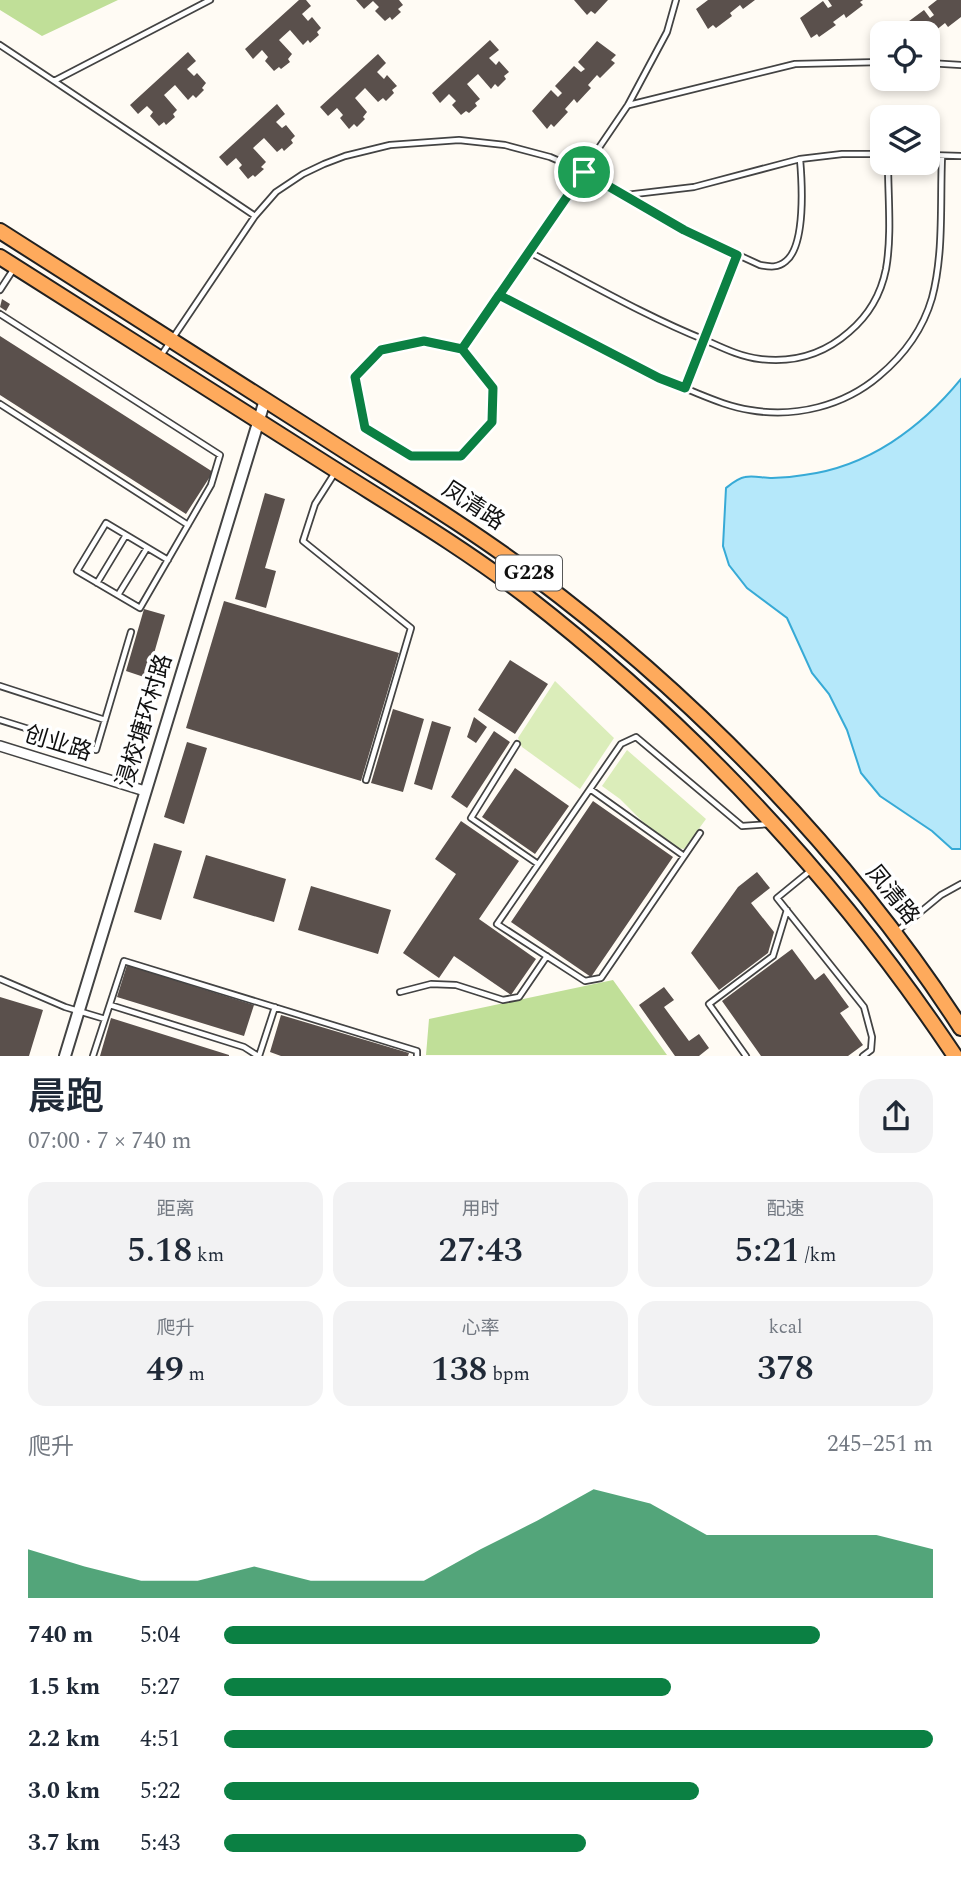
<!DOCTYPE html>
<html lang="zh">
<head>
<meta charset="utf-8">
<style>
  :root { --surface:#fff; --page:#f2f2f3; --text:#1f2937; --muted:#747a83; --accent:#0b8043 }
  body { margin:0; font-family:Spectral,"Noto Sans SC",serif; background:var(--page); color:var(--text); height:100vh; display:flex; flex-direction:column; font-size:26px; white-space:nowrap }
  * { box-sizing:border-box; margin:0 }
  p { font-size:23px; color:var(--muted) }
  .icon { flex:none; width:38px; height:38px; fill:none; stroke:currentColor; stroke-width:2; stroke-linecap:round; stroke-linejoin:round }
  .map { position:relative; height:1056px; overflow:hidden }
  .details { display:flex; flex-direction:column; background:var(--surface); flex:1 }
  .details>* { flex:none }
  .controls { position:absolute; left:870px; top:21px; display:grid; gap:14px }
  .controls a { display:grid; place-items:center; width:70px; height:70px; border-radius:14px; background:var(--surface); box-shadow:0 4px 10px #0003; font-size:35px }
  .pin { position:absolute; display:grid; place-items:center; width:60px; height:60px; color:#fff; margin:-30px; border:4px solid #fff; border-radius:50%; box-shadow:0 2px 7px #0007 }
  .round { display:grid; place-items:center; flex:none; width:74px; height:74px; border-radius:21px; background:var(--page) }
  .overview { display:flex; align-items:center; justify-content:space-between; height:119px; padding:0 28px }
  h1 { font-size:38px; font-weight:600; line-height:52px }
  .figures { display:grid; grid-template-columns:repeat(3,1fr); gap:10px; height:119px; padding:7px 28px }
  .figures div { display:grid; align-content:center; border-radius:18px; background:var(--page); text-align:center }
  .figures b { font-size:35px; font-weight:600 }
  .figures small { font-size:19px; font-weight:400 }
  .figures p { font-size:19px }
  .chart { height:196px; padding:14px 28px }
  .chart p { display:flex; justify-content:space-between }
  .chart svg { width:100%; height:126px; margin-top:7px; fill:var(--accent); opacity:.7 }
  ul { padding:0 28px; list-style:none; font-size:23px }
  li { display:grid; grid-template-columns:112px 84px 1fr; align-items:center; height:52px }
  li i { height:18px; border-radius:9px; background:var(--accent) }
  .map>svg:first-child { display:block }
  .green { fill:#dbedba }
  .forest { fill:#c0df98 }
  .water { fill:#b5e8fa; stroke:#37aad6; stroke-width:2 }
  .building { fill:#5a504c }
  .lines { fill:none; stroke-linecap:round; stroke-linejoin:round }
  .service-casing { stroke:#434343; stroke-width:8 }
  .minor-casing { stroke:#434343; stroke-width:12 }
  .tertiary-casing { stroke:#434343; stroke-width:14 }
  .trunk-casing { stroke:#212121; stroke-width:18 }
  .service { stroke:#fff; stroke-width:4.5 }
  .minor { stroke:#fff; stroke-width:9 }
  .tertiary { stroke:#fff; stroke-width:10 }
  .trunk { stroke:#feaa5c; stroke-width:14 }
  .route-casing { stroke:#fff; stroke-width:14 }
  .route { stroke:#0b8043; stroke-width:9 }
  .labels { text-anchor:middle; dominant-baseline:central; stroke-width:7; stroke-linejoin:round; paint-order:stroke }
  .shield { fill:#fff; stroke:#585858; stroke-width:2 }
  .shield-label { font-size:21px; font-weight:bold; fill:#101010 }
  .street-label { font-size:23px; fill:#101010; stroke:#fff }
</style>
</head>
<body>
<div class="map">
<svg width="961" height="1056" viewBox="0 0 961 1056">
  <rect width="100%" height="100%" fill="#fffbf4"/>
  <path class="green" d="M 555,681 L 614,738 L 580,789 L 522,747 L 518,738 Z
    M 627,750 L 706,819 L 684,849 L 678,848 L 644,823 L 620,799 L 602,786 Z"/>
  <path class="forest" d="M 0,0 L 118,0 L 42,36 L 0,10 Z
    M 613,980 L 667,1055 L 426,1055 L 429,1019 Z"/>
  <path class="water" d="M 961,379 L 961,849 L 952,849 L 932,831 L 880,796 L 861,773 L 847,730 L 829,694 L 812,673 L 787,618 L 747,588 L 729,565 L 723,546 L 726,488 C 731,484 738,478 745,477 C 753,475 763,478 772,478 C 782,478 793,477 804,475 C 868,467 921,428 961,379 Z"/>
  <path class="building" d="M 299,0 L 306,0 L 311,6 L 302,14 L 308,21 L 312,17 L 321,28 L 317,32 L 319,35 L 310,43 L 308,40 L 303,45 L 290,30 L 279,40 L 292,54 L 288,59 L 290,62 L 281,69 L 279,67 L 274,71 L 265,61 L 268,57 L 262,50 L 253,59 L 245,49 Z
    M 356,0 L 399,0 L 403,5 L 398,9 L 401,12 L 392,20 L 390,17 L 385,21 L 375,11 L 379,7 L 373,1 L 364,9 Z
    M 574,0 L 608,0 L 595,14 L 591,11 L 587,15 Z
    M 708,0 L 755,0 L 743,9 L 740,5 L 730,13 L 732,16 L 716,28 L 713,25 L 708,29 L 696,9 Z
    M 828,0 L 863,0 L 860,2 L 863,5 L 846,18 L 844,14 L 833,22 L 836,25 L 819,37 L 817,34 L 811,38 L 800,18 L 823,1 L 828,8 L 832,6 Z
    M 937,0 L 961,0 L 961,17 L 948,27 L 945,23 L 935,31 L 937,34 L 928,41 L 928,33 L 906,33 L 901,27 L 924,10 L 930,18 L 934,15 L 928,7 Z
    M 490,40 L 499,50 L 489,58 L 496,65 L 499,61 L 509,72 L 504,76 L 506,79 L 498,87 L 495,84 L 491,89 L 478,74 L 467,84 L 480,99 L 475,103 L 477,106 L 469,113 L 466,111 L 461,115 L 452,105 L 456,101 L 449,94 L 440,103 L 432,93 Z
    M 597,41 L 616,55 L 611,60 L 615,63 L 600,78 L 597,75 L 588,85 L 591,88 L 577,103 L 574,99 L 565,109 L 568,112 L 554,127 L 551,124 L 547,129 L 532,111 L 551,90 L 558,97 L 562,93 L 555,86 L 574,66 L 581,72 L 585,69 L 578,62 Z
    M 188,52 L 196,61 L 187,69 L 194,76 L 197,73 L 206,83 L 202,88 L 204,90 L 196,98 L 193,95 L 188,100 L 175,85 L 164,95 L 177,110 L 173,114 L 175,117 L 166,125 L 164,122 L 159,126 L 150,116 L 153,112 L 147,106 L 138,114 L 130,105 Z
    M 378,54 L 386,63 L 377,72 L 384,79 L 387,75 L 397,86 L 392,90 L 394,93 L 386,101 L 383,98 L 378,102 L 365,88 L 355,98 L 367,112 L 363,117 L 365,119 L 357,127 L 354,124 L 349,129 L 340,118 L 343,115 L 337,108 L 328,116 L 320,107 Z
    M 277,104 L 285,114 L 276,122 L 282,128 L 286,125 L 295,136 L 291,140 L 293,143 L 284,151 L 282,148 L 277,152 L 264,138 L 253,148 L 266,162 L 261,167 L 264,169 L 255,177 L 253,175 L 248,179 L 239,168 L 242,165 L 236,158 L 227,166 L 219,157 Z
    M 2,299 L 10,304 L 6,311 L 0,307 Z
    M 0,336 L 213,472 L 186,514 L 0,395 Z
    M 265,493 L 285,499 L 265,568 L 276,571 L 266,608 L 235,599 Z
    M 224,601 L 399,653 L 361,781 L 186,728 Z
    M 144,609 L 165,615 L 147,678 L 126,671 Z
    M 510,660 L 548,684 L 515,734 L 478,710 Z
    M 393,709 L 424,719 L 403,792 L 371,783 Z
    M 474,717 L 487,727 L 476,743 L 467,737 Z
    M 432,721 L 451,727 L 432,790 L 414,784 Z
    M 494,731 L 510,742 L 467,808 L 451,797 Z
    M 187,742 L 207,748 L 184,824 L 164,817 Z
    M 515,768 L 569,806 L 535,854 L 482,817 Z
    M 593,801 L 673,857 L 591,977 L 511,922 Z
    M 461,821 L 519,861 L 479,919 L 536,959 L 511,995 L 454,956 L 439,978 L 403,953 L 456,874 L 435,859 Z
    M 154,843 L 182,851 L 161,920 L 134,912 Z
    M 206,855 L 286,879 L 274,922 L 193,898 Z
    M 757,872 L 770,888 L 751,903 L 774,932 L 768,953 L 719,990 L 691,953 L 738,887 Z
    M 311,886 L 391,910 L 378,954 L 298,930 Z
    M 792,949 L 815,980 L 824,973 L 849,1007 L 840,1013 L 863,1045 L 848,1056 L 761,1056 L 722,1001 Z
    M 127,965 L 254,1005 L 244,1036 L 117,997 Z
    M 664,987 L 674,1000 L 664,1007 L 689,1041 L 699,1034 L 709,1048 L 699,1056 L 675,1056 L 639,1005 Z
    M 0,997 L 43,1010 L 29,1056 L 0,1056 Z
    M 281,1015 L 409,1053 L 408,1056 L 281,1056 L 270,1052 Z
    M 111,1018 L 229,1055 L 229,1056 L 100,1056 Z"/>
  <g class="lines">
    <defs>
      <path id="service" d="M 210,0 L 54,81 L 255,216
        M 0,45 L 54,81
        M 928,63 L 961,65
        M 629,105 L 795,64 L 882,62
        M 928,155 L 961,156
        M 626,195 L 694,187 L 800,159 L 842,154 L 882,154
        M 529,252 C 587,282 645,316 705,340 C 723,348 741,357 760,359 C 793,363 824,354 849,332 C 868,316 881,294 886,269 C 892,235 888,197 888,163
        M 0,290 L 13,270
        M 500,295 C 562,328 624,364 689,390 C 709,398 729,407 750,410 C 795,418 844,406 879,376 C 903,356 923,329 932,298 C 944,253 940,202 942,156
        M 0,314 L 220,455 L 211,485 L 140,608 L 77,571 L 106,523 L 168,560
        M 424,341 L 462,349 L 493,388 L 492,422 L 461,456 L 411,455 L 365,428 L 355,377 L 381,350 Z
        M 462,349 L 628,105 L 667,32 L 676,0
        M 160,357 L 255,216 L 276,192 L 303,174 L 324,164 L 345,156 L 390,145 L 459,140 L 505,145 L 550,157 L 592,175 L 684,230 L 760,265 C 770,267 778,268 786,261 C 806,245 802,182 800,159
        M 685,388 L 737,255
        M 0,404 L 188,525
        M 336,471 L 315,504 L 303,541 L 411,628 L 366,780
        M 97,583 L 126,535
        M 118,595 L 147,548
        M 0,686 L 105,720
        M 0,720 L 96,750 L 131,632
        M 517,744 L 471,818 L 538,864
        M 590,789 L 684,856
        M 700,833 L 601,978 L 585,981 L 497,924 L 621,744 L 636,737 L 742,826 L 770,824
        M 810,871 L 777,898 L 864,1007 L 872,1037 L 871,1050 L 863,1056
        M 895,933 L 941,895 L 961,884
        M 0,979 L 65,1007 L 105,1019
        M 400,992 L 431,984 L 456,985 L 503,1000 L 519,997 L 547,956
        M 110,1005 L 244,1047 L 258,1056
        M 93,1056 L 124,961 L 417,1051 L 417,1056
        M 259,1056 L 275,1007
        M 746,1056 L 709,1004 L 773,956 L 787,910"/>
      <path id="minor" d="M 0,746 L 145,791"/>
      <path id="tertiary" d="M 65,1056 L 265,400"/>
      <path id="trunk" d="M 0,231 C 107,299 214,367 320,435 C 391,481 464,524 532,575 C 696,697 850,856 961,1028
        M 0,257 C 107,325 213,392 320,460 C 389,504 461,546 526,596 C 693,726 837,879 955,1056"/>
    </defs>
    <use href="#service" class="service-casing"/>
    <use href="#minor" class="minor-casing"/>
    <use href="#tertiary" class="tertiary-casing"/>
    <use href="#trunk" class="trunk-casing"/>
    <use href="#service" class="service"/>
    <use href="#minor" class="minor"/>
    <use href="#tertiary" class="tertiary"/>
    <use href="#trunk" class="trunk"/>
  </g>
  <g class="lines">
    <defs>
      <path id="route" d="M 584,172 L 462,349 L 424,341 L 381,350 L 355,377 L 365,428 L 411,456 L 461,456 L 492,422 L 493,388 L 462,349 L 499,295 L 659,378 L 685,388 L 737,255 L 684,230 L 584,172"/>
    </defs>
    <use href="#route" class="route-casing"/>
    <use href="#route" class="route"/>
  </g>
  <g class="labels">
    <rect class="shield" x="496" y="555.5" width="66" height="35" rx="5"/>
    <g class="shield-label">
      <text x="529" y="573">G228</text>
    </g>
    <g class="street-label">
      <text transform="translate(473 506) rotate(33)">凤清路</text>
      <text transform="translate(145 721) rotate(-73)">浸校塘环村路</text>
      <text transform="translate(58 744) rotate(17)">创业路</text>
      <text transform="translate(892 895) rotate(51)">凤清路</text>
    </g>
  </g>
</svg>
<div class="controls">
<a><svg class="icon" aria-label="locate" viewBox="0 0 24 24"><circle cx="12" cy="12" r="6"/><path d="M12 2v4M12 18v4M2 12h4M18 12h4"/></svg></a>
<a><svg class="icon" aria-label="layers" viewBox="0 0 24 24"><path d="M12 4l9 5-9 5-9-5zM3 14l9 5 9-5"/></svg></a>
</div>
<div class="pin" style="left:584px;top:172px;background:#1e9e55"><svg class="icon" aria-label="arrive" viewBox="0 0 24 24"><path d="M6 21V4h12l-3 4 3 4H6"/></svg></div>
</div>
<section class="details">
<div class="overview"><div><h1>晨跑</h1><p>07:00 · 7 × 740 m</p></div><a class="round"><svg class="icon" aria-label="share" viewBox="0 0 24 24"><path d="M12 15V3M7 8l5-5 5 5M5 13v7h14v-7"/></svg></a></div>
<div class="figures">
<div><p>距离</p><b>5.18<small> km</small></b></div>
<div><p>用时</p><b>27:43</b></div>
<div><p>配速</p><b>5:21<small> /km</small></b></div>
</div>
<div class="figures">
<div><p>爬升</p><b>49<small> m</small></b></div>
<div><p>心率</p><b>138<small> bpm</small></b></div>
<div><p>kcal</p><b>378</b></div>
</div>
<div class="chart"><p><span>爬升</span>245–251 m</p>
<svg viewBox="0 0 160 44" preserveAspectRatio="none"><path d="M0 44V27L10 33L20 38L30 38L40 33L50 38L60 38L70 38L80 27L90 17L100 6L110 11L120 22L130 22L140 22L150 22L160 27V44z"/></svg>
</div>
<ul>
<li><b>740 m</b>5:04<i style="width:84%"></i></li>
<li><b>1.5 km</b>5:27<i style="width:63%"></i></li>
<li><b>2.2 km</b>4:51<i style="width:100%"></i></li>
<li><b>3.0 km</b>5:22<i style="width:67%"></i></li>
<li><b>3.7 km</b>5:43<i style="width:51%"></i></li>
</ul>
</section>
</body>
</html>
